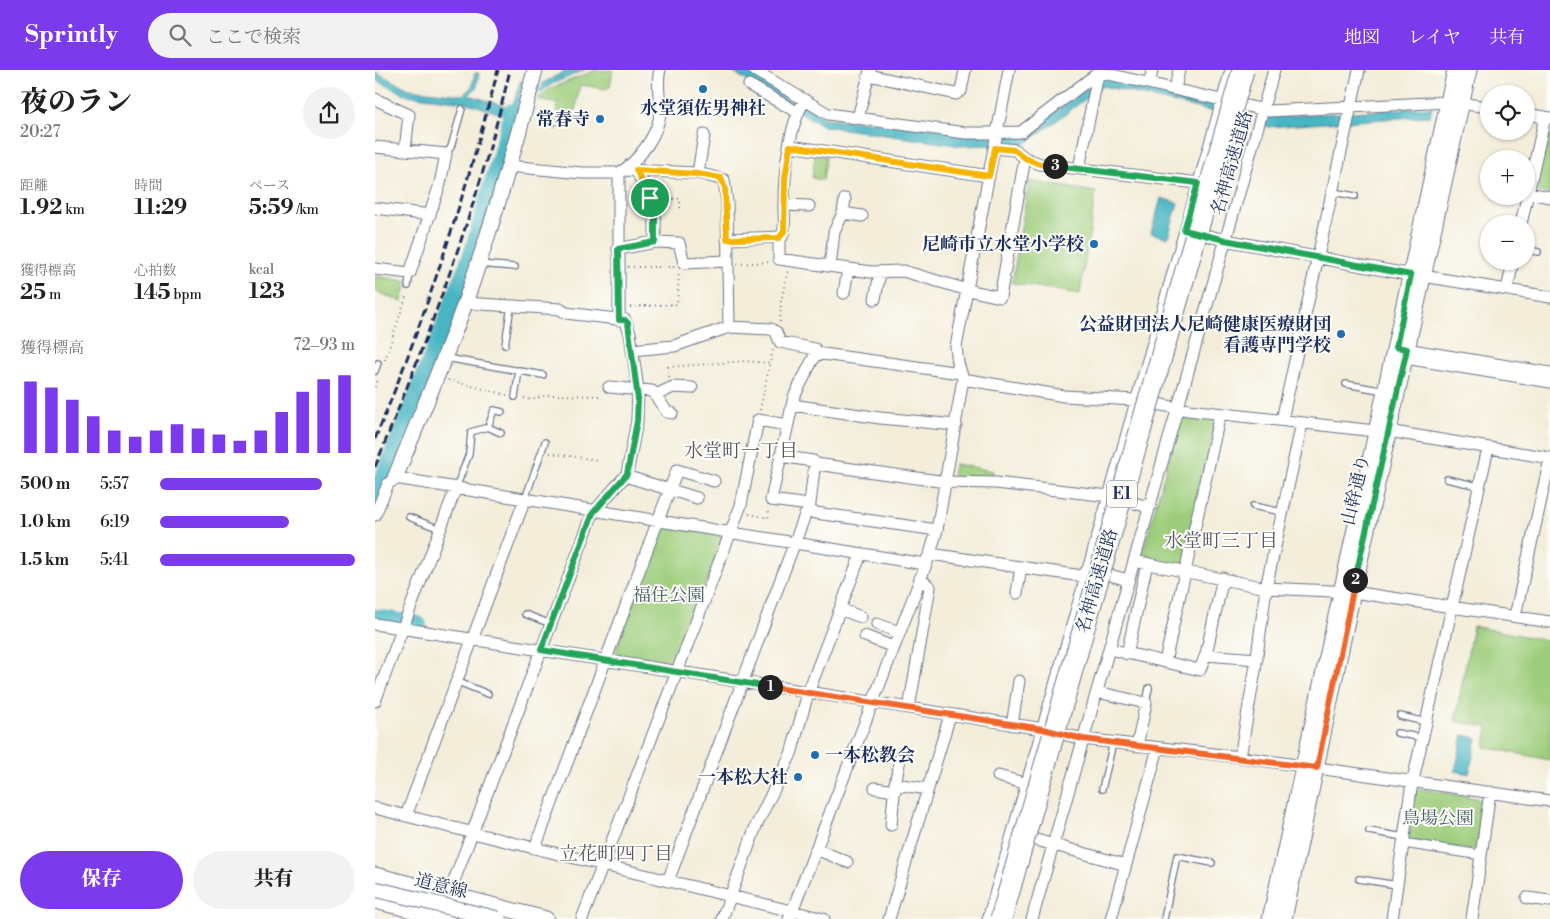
<!DOCTYPE html>
<html lang="ja">
<head>
<meta charset="utf-8">
<style>
  :root { --surface:#fff; --page:#f2f2f2; --text:#222; --muted:#767676; --accent:#7c3aed }
  body { margin:0; font-family:"Libre Bodoni","Noto Serif JP",serif; background:var(--page); color:var(--text); height:100vh; display:flex; flex-direction:column; font-size:19px; white-space:nowrap }
  * { box-sizing:border-box; margin:0 }
  p { font-size:16px; color:var(--muted) }
  .icon { flex:none; width:28px; height:28px; fill:none; stroke:currentColor; stroke-width:2; stroke-linecap:round; stroke-linejoin:round }
  .map { position:relative; flex:1; overflow:hidden }
  .details { display:flex; flex-direction:column; background:var(--surface); width:375px }
  .details>* { flex:none }
  .tools { position:absolute; left:1105px; top:15px; display:grid; gap:10px }
  .tools a { display:grid; place-items:center; width:55px; height:55px; border-radius:50%; background:var(--surface); box-shadow:0 1px 4px #0004; font-size:25px }
  .pin { position:absolute; display:grid; place-items:center; width:42px; height:42px; color:#fff; margin:-21px; border:2px solid #fff; border-radius:50%; box-shadow:0 1px 5px #0007 }
  .km { position:absolute; width:25px; height:25px; margin:-12px; border-radius:50%; background:#222; color:#fff; font-size:14px; line-height:25px; text-align:center }
  .round { display:grid; place-items:center; flex:none; width:52px; height:52px; border-radius:26px; background:var(--page) }
  .summary { display:flex; align-items:center; justify-content:space-between; height:85px; padding:0 20px }
  h1 { font-size:28px; font-weight:800; line-height:38px }
  .stats { display:grid; grid-template-columns:repeat(3,1fr); gap:8px; height:85px; padding:5px 20px }
  .stats div { display:grid; align-content:center }
  .stats b { font-size:21px; font-weight:800 }
  .stats small { font-size:14px; font-weight:400 }
  .stats p { font-size:14px }
  .chart { height:140px; padding:10px 20px }
  .chart p { display:flex; justify-content:space-between }
  .chart svg { width:100%; height:90px; margin-top:5px; stroke:var(--accent); stroke-width:6 }
  .primary-button { display:flex; gap:10px; margin-top:auto; padding:10px 20px }
  .primary-button a { flex:1; height:58px; border-radius:30px; background:var(--accent); color:#fff; font-size:20px; font-weight:800; line-height:58px; text-align:center }
  .primary-button a+a { background:var(--page); color:var(--text) }
  ul { padding:0 20px; list-style:none; font-size:16px }
  li { display:grid; grid-template-columns:80px 60px 1fr; align-items:center; height:38px }
  li i { height:12px; border-radius:6px; background:var(--accent) }
  header { display:flex; align-items:center; gap:30px; box-sizing:border-box; height:70px; padding:0 25px; background:var(--accent); color:#fff }
  header strong { font-size:24px }
  nav { display:flex; gap:28px; margin-inline-start:auto; font-size:18px }
  .search { width:350px; height:45px; background:var(--page); display:flex; align-items:center; gap:12px; box-sizing:border-box; padding:0 18px; border-radius:28px; color:var(--muted); font-size:19px }
  main { display:flex; flex:1; min-height:0 }
  .map>svg:first-child { display:block }
  .green { fill:#9dcd7b; stroke:#5c7e6c }
  .water { fill:#47b5c2; stroke:#317290 }
  .lines { fill:none; stroke-linecap:round; stroke-linejoin:round }
  .stream { stroke:#47b5c2; stroke-width:3 }
  .river { stroke:#47b5c2; stroke-width:18 }
  .service-casing { stroke:#677289; stroke-width:8 }
  .pedestrian-casing { stroke:#677289; stroke-width:11 }
  .minor-casing { stroke:#677289; stroke-width:13 }
  .tertiary-casing { stroke:#677289; stroke-width:17 }
  .path { stroke:#677289; stroke-width:2; stroke-dasharray:1 4; stroke-linecap:butt }
  .service { stroke:#fff; stroke-width:5.5 }
  .pedestrian { stroke:#fff; stroke-width:9 }
  .minor { stroke:#fff; stroke-width:11 }
  .tertiary { stroke:#fff; stroke-width:15 }
  .rail { stroke:#1b2f5e; stroke-width:3; stroke-dasharray:8 4; stroke-linecap:butt }
  .tertiary-bridge-casing { stroke:#677289; stroke-width:17; stroke-linecap:butt }
  .motorway-bridge-casing { stroke:#677289; stroke-width:23; stroke-linecap:butt }
  .tertiary-bridge { stroke:#fff; stroke-width:15 }
  .motorway-bridge { stroke:#fff; stroke-width:21 }
  .split-1-casing { stroke:#fff; stroke-width:10 }
  .split-2-casing { stroke:#fff; stroke-width:10 }
  .split-3-casing { stroke:#fff; stroke-width:10 }
  .split-4-casing { stroke:#fff; stroke-width:10 }
  .split-1 { stroke:#22a559; stroke-width:6 }
  .split-2 { stroke:#f0652b; stroke-width:6 }
  .split-3 { stroke:#22a559; stroke-width:6 }
  .split-4 { stroke:#f5b400; stroke-width:6 }
  .poi-dot { fill:#1f6fb2; stroke:#fdfcf7; stroke-width:2 }
  .labels { text-anchor:middle; dominant-baseline:central; stroke-width:4; stroke-linejoin:round; paint-order:stroke }
  .shield { fill:#fdfcf7; stroke:#5f6c8c; stroke-width:1 }
  .shield-label { font-size:16px; font-weight:bold; fill:#1b2f5e }
  .poi-label { font-size:18px; font-weight:bold; fill:#1b2f5e; stroke:#fdfcf7; text-anchor:end }
  .street-label { font-size:18px; fill:#1b2f5e; stroke:#fdfcf7 }
  .park-label { font-size:18px; fill:#425e67; stroke:#fdfcf7 }
  .neighbourhood-label { font-size:19px; fill:#575566; stroke:#fdfcf7 }
</style>
</head>
<body>
<header>
<strong>Sprintly</strong>
<div class="search"><svg class="icon" aria-label="search" viewBox="0 0 24 24"><circle cx="10" cy="10" r="6"/><path d="M15 15l6 6"/></svg>ここで検索</div>
<nav><a>地図</a><a>レイヤ</a><a>共有</a></nav>
</header>
<main>
<section class="details">
<div class="summary"><div><h1>夜のラン</h1><p>20:27</p></div><a class="round"><svg class="icon" aria-label="share" viewBox="0 0 24 24"><path d="M12 15V3M7 8l5-5 5 5M5 13v7h14v-7"/></svg></a></div>
<div class="stats">
<div><p>距離</p><b>1.92<small> km</small></b></div>
<div><p>時間</p><b>11:29</b></div>
<div><p>ペース</p><b>5:59<small> /km</small></b></div>
</div>
<div class="stats">
<div><p>獲得標高</p><b>25<small> m</small></b></div>
<div><p>心拍数</p><b>145<small> bpm</small></b></div>
<div><p>kcal</p><b>123</b></div>
</div>
<div class="chart"><p><span>獲得標高</span>72–93 m</p>
<svg viewBox="0 0 160 44" preserveAspectRatio="none"><path d="M5 44V9M15 44V12M25 44V18M35 44V26M45 44V33M55 44V36M65 44V33M75 44V30M85 44V32M95 44V35M105 44V38M115 44V33M125 44V24M135 44V14M145 44V8M155 44V6"/></svg>
</div>
<ul>
<li><b>500 m</b>5:57<i style="width:83%"></i></li>
<li><b>1.0 km</b>6:19<i style="width:66%"></i></li>
<li><b>1.5 km</b>5:41<i style="width:100%"></i></li>
</ul>
<div class="primary-button"><a>保存</a><a>共有</a></div>
</section>
<div class="map">
<svg width="1175" height="849" viewBox="0 0 1175 849">
  <rect width="100%" height="100%" fill="#fdfcf7"/>
  <filter id="ink" filterUnits="userSpaceOnUse"><feTurbulence type="fractalNoise" baseFrequency=".02" numOctaves="2"/><feDisplacementMap in="SourceGraphic" scale="10" xChannelSelector="R" yChannelSelector="G"/><feConvolveMatrix kernelMatrix="1 2 1 2 8 2 1 2 1" color-interpolation-filters="sRGB"/></filter>
  <filter id="wash" filterUnits="userSpaceOnUse"><feTurbulence type="fractalNoise" baseFrequency=".0096" numOctaves="4" result="noise"/><feDisplacementMap in="SourceGraphic" scale="20" xChannelSelector="R" yChannelSelector="G"/><feGaussianBlur stdDeviation="1.12" result="paint"/><feColorMatrix in="noise" values="0 0 0 0 0 0 0 0 0 0 0 0 0 0 0 0 0 1.4 0 .05"/><feComposite in="paint" operator="in"/></filter>
  <g filter="url(#wash)">
    <rect width="100%" height="100%" fill="#f3edd9"/>
    <path class="green" d="M 221,0 L 238,0 L 235,16 L 231,19 L 205,15 L 201,37 L 193,56 L 185,55 L 183,59 L 179,58 L 183,34 L 163,30 L 163,28 L 176,18 Z
      M 1170,61 L 1175,62 L 1175,124 L 1163,122 L 1159,117 Z
      M 440,85 L 451,87 L 448,110 L 437,108 Z
      M 654,111 L 721,122 L 705,224 L 637,213 Z
      M 0,206 L 32,211 L 27,232 L 0,221 Z
      M 808,344 L 837,346 L 840,352 L 810,493 L 805,496 L 769,489 L 767,485 L 806,345 Z
      M 580,394 L 618,401 L 617,409 L 581,409 L 577,404 Z
      M 289,457 L 345,465 L 347,470 L 303,589 L 298,593 L 242,584 L 241,580 L 285,460 Z
      M 1098,556 L 1175,571 L 1175,690 L 1110,677 L 1113,657 L 1080,651 Z
      M 1045,719 L 1106,729 L 1108,734 L 1103,776 L 1098,780 L 1037,771 L 1034,766 L 1040,722 Z"/>
    <path class="water" d="M 192,0 L 210,0 L 177,14 L 166,22 L 168,13 Z
      M 354,0 L 369,0 L 450,48 L 647,66 L 728,7 L 838,32 L 840,36 L 839,42 L 728,16 L 650,74 L 587,76 L 448,56 Z
      M 0,2 L 34,19 L 88,25 L 97,16 L 100,3 L 104,3 L 102,17 L 94,25 L 133,37 L 138,35 L 145,11 L 148,12 L 134,64 L 131,64 L 134,48 L 132,46 L 90,32 L 31,25 L 0,10 Z
      M 1057,37 L 1055,46 L 893,57 L 889,55 L 890,50 L 895,47 Z
      M 786,128 L 803,133 L 793,168 L 776,163 Z
      M 1088,665 L 1102,668 L 1094,704 L 1080,701 Z"/>
    <g class="lines">
      <path class="stream" d="M 159,25 L 170,16"/>
      <path class="river" d="M 0,428 L 62,275 L 99,178 L 133,61 L 137,42
        M 0,548 L 43,555"/>
    </g>
  </g>
  <g filter="url(#ink)">
    <g class="lines">
      <defs>
        <path id="service" d="M 71,84 L 76,77 L 87,39
          M 958,122 L 980,126
          M 1151,179 L 1163,182
          M 104,194 L 140,197
          M 33,216 L 35,203
          M 130,275 L 136,236
          M 71,288 L 168,305
          M 0,301 L 3,293
          M 971,314 L 1010,321
          M 140,327 L 144,300
          M 113,357 L 126,363
          M 1072,409 L 1103,416
          M 81,418 L 94,384 L 96,362 L 113,357 L 119,340 L 127,342
          M 150,429 L 170,372
          M 878,436 L 907,442
          M 34,447 L 65,459
          M 150,544 L 176,554
          M 81,611 L 113,624
          M 771,633 L 774,618
          M 1025,646 L 1051,652
          M 1022,663 L 1048,668
          M 727,719 L 738,673
          M 994,761 L 1029,767
          M 984,809 L 1022,815
          M 789,849 L 802,786 L 837,793"/>
        <path id="pedestrian" d="M 1028,773 L 1106,785"/>
        <path id="minor" d="M 379,0 L 453,44 L 590,63 L 646,62 L 724,2 L 894,41 L 1074,32 L 1114,37
          M 494,5 L 581,24 L 586,21 L 590,0
          M 775,13 L 777,0
          M 374,15 L 422,42
          M 800,19 L 804,0
          M 0,29 L 34,45 L 30,80
          M 1151,44 L 1175,48
          M 483,48 L 495,0
          M 415,76 L 614,106
          M 0,77 L 71,84 L 65,114 L 35,203 L 0,199
          M 620,78 L 640,80 L 650,88 L 665,94 L 823,113
          M 134,96 L 207,103 L 244,103
          M 704,98 L 724,0
          M 250,100 L 323,103 L 349,110 L 352,133 L 354,257
          M 261,100 L 280,137 L 280,172
          M 323,103 L 329,65
          M 1153,123 L 1175,127
          M 409,135 L 434,136
          M 0,138 L 55,145
          M 468,143 L 487,146
          M 1146,154 L 1170,47
          M 818,162 L 850,170 L 1036,205
          M 404,168 L 404,189 L 496,202 L 528,201 L 593,220 L 625,227 L 650,88
          M 352,169 L 407,167 C 411,157 409,146 409,136 C 409,105 413,56 430,30
          M 243,179 L 280,172 L 304,173 L 309,193 L 352,191
          M 455,196 L 459,162 L 468,143 L 470,129
          M 1048,206 L 1175,227
          M 1132,220 L 1138,191
          M 469,223 L 473,199
          M 500,229 L 505,203
          M 244,250 L 244,103 C 263,92 286,62 285,39 C 285,26 281,13 285,0
          M 1025,278 L 1175,303
          M 257,280 L 299,276 L 354,257 L 396,259 L 401,262 L 405,272 L 440,279 L 441,283 L 585,303
          M 1024,287 L 1175,312
          M 588,309 L 689,326 L 761,330 L 813,340 L 1000,361
          M 234,317 L 277,321 L 292,342 L 297,343
          M 281,325 L 298,317 L 317,318
          M 417,335 L 505,348 L 581,355
          M 907,350 L 984,0
          M 1013,361 L 1175,388
          M 405,386 L 438,391 L 441,394 L 571,412 L 621,413 L 734,426 L 774,437
          M 441,394 L 439,399 L 434,442 L 562,460
          M 250,406 L 322,428
          M 434,435 L 396,430 L 419,327 L 441,283
          M 0,445 L 13,414 L 20,408 L 549,494 L 555,484 L 707,506 L 713,499 L 753,510
          M 759,491 L 891,518 L 978,522 L 1175,552
          M 642,523 L 646,497
          M 465,539 L 486,547
          M 1140,546 L 1175,389
          M 0,554 L 668,659 L 708,669 L 865,687 L 1175,731
          M 502,554 L 524,562
          M 490,566 L 518,577
          M 734,579 L 825,600 L 831,584 L 848,508
          M 752,584 L 772,493
          M 831,585 L 882,589
          M 790,592 L 845,344
          M 722,622 L 771,633 L 762,676
          M 0,631 L 81,418
          M 534,638 L 555,517 L 545,508
          M 637,655 L 644,611
          M 865,687 L 880,601 L 891,518 L 927,353
          M 623,706 L 652,714
          M 520,714 L 525,689
          M 500,718 L 520,721
          M 0,738 L 142,774
          M 31,746 L 150,429
          M 516,755 L 520,714 L 553,719
          M 647,766 L 751,795
          M 147,775 L 449,849
          M 160,778 L 302,400 L 339,411
          M 441,779 L 472,792
          M 293,811 L 430,445 L 434,442
          M 74,824 L 218,443 L 252,404 L 262,351 L 263,320 L 255,263 L 250,250 L 191,243 L 185,239 L 90,233
          M 1152,828 L 1175,831
          M 207,849 L 366,435 L 383,350 L 412,355
          M 347,849 L 381,756 L 416,684 L 433,623 L 486,484
          M 414,849 L 555,484 L 562,460 L 588,309 L 583,293 L 581,277 L 634,0
          M 514,849 L 575,645
          M 613,849 L 856,0
          M 657,849 L 899,0
          M 736,849 L 783,678
          M 1017,849 L 1036,719 L 1113,378
          M 1097,849 L 1115,722"/>
        <path id="tertiary" d="M 20,408 C 43,351 68,294 89,236 C 116,158 140,80 160,0
          M 0,805 L 171,849
          M 0,831 L 73,849
          M 895,849 L 1080,0
          M 909,849 L 978,522 L 1094,0"/>
      </defs>
      <use href="#service" class="service-casing"/>
      <use href="#pedestrian" class="pedestrian-casing"/>
      <use href="#minor" class="minor-casing"/>
      <use href="#tertiary" class="tertiary-casing"/>
      <path class="path" d="M 288,128 L 305,129 L 305,138
        M 362,194 L 395,192
        M 253,197 L 301,197
        M 255,237 L 302,234 L 304,202
        M 405,252 L 406,231 L 413,200
        M 10,290 L 32,224
        M 294,307 L 293,297 L 371,291 L 395,293
        M 73,310 L 132,325
        M 0,317 L 3,309
        M 149,328 L 156,330 L 173,325 L 227,326
        M 385,340 L 398,279
        M 175,383 L 222,390
        M 374,444 L 393,448 L 394,439"/>
      <use href="#service" class="service"/>
      <use href="#pedestrian" class="pedestrian"/>
      <use href="#minor" class="minor"/>
      <use href="#tertiary" class="tertiary"/>
      <path class="rail" d="M 0,369 C 50,249 90,126 123,0
        M 0,397 C 53,267 103,137 135,0"/>
      <defs>
        <path id="tertiary-bridge" d="M 0,819 L 123,849"/>
        <path id="motorway-bridge" d="M 626,849 L 868,0"/>
      </defs>
      <use href="#tertiary-bridge" class="tertiary-bridge-casing"/>
      <use href="#motorway-bridge" class="motorway-bridge-casing"/>
      <use href="#tertiary-bridge" class="tertiary-bridge"/>
      <use href="#motorway-bridge" class="motorway-bridge"/>
    </g>
  </g>
  <g class="lines" filter="url(#ink)">
    <defs>
      <path id="split-1" d="M 275,128 L 280,137 L 280,172 L 243,179 L 244,250 L 250,250 L 253,253 L 263,329 L 262,351 L 252,404 L 218,443 L 166,580 L 395,617"/>
      <path id="split-2" d="M 395,617 L 668,659 L 708,669 L 942,698 L 980,510"/>
      <path id="split-3" d="M 680,96 L 823,113 L 809,160 L 850,170 L 1036,205 L 1021,277 L 1032,279 L 980,510"/>
      <path id="split-4" d="M 275,128 L 261,100 L 322,104 L 346,108 L 350,118 L 352,169 L 404,168 L 409,162 L 410,109 L 415,76 L 614,106 L 620,78 L 640,80 L 650,88 L 665,94 L 680,96"/>
    </defs>
    <use href="#split-1" class="split-1-casing"/>
    <use href="#split-2" class="split-2-casing"/>
    <use href="#split-3" class="split-3-casing"/>
    <use href="#split-4" class="split-4-casing"/>
    <use href="#split-1" class="split-1"/>
    <use href="#split-2" class="split-2"/>
    <use href="#split-3" class="split-3"/>
    <use href="#split-4" class="split-4"/>
  </g>
  <g class="poi-dot">
    <circle cx="328" cy="19" r="5"/>
    <circle cx="225" cy="49" r="5"/>
    <circle cx="719" cy="174" r="5"/>
    <circle cx="966" cy="264" r="5"/>
    <circle cx="440" cy="685" r="5"/>
    <circle cx="423" cy="707" r="5"/>
  </g>
  <g class="labels">
    <rect class="shield" x="732" y="410.5" width="30" height="27" rx="4"/>
    <g class="shield-label">
      <text x="747" y="424">E1</text>
    </g>
    <g class="poi-label">
      <text x="328" y="38" text-anchor="middle">水堂須佐男神社</text>
      <text x="215" y="49">常春寺</text>
      <text x="709" y="174">尼崎市立水堂小学校</text>
      <text x="956" y="254">公益財団法人尼崎健康医療財団<tspan x="956" dy="21">看護専門学校</tspan></text>
      <text x="450" y="685" text-anchor="start">一本松教会</text>
      <text x="413" y="707">一本松大社</text>
    </g>
    <g class="street-label">
      <text transform="translate(857 93) rotate(-74)">名神高速道路</text>
      <text transform="translate(981 420) rotate(-77)">山幹通り</text>
      <text transform="translate(722 511) rotate(-74)">名神高速道路</text>
      <text transform="translate(66 816) rotate(14)">道意線</text>
    </g>
    <g class="park-label">
      <text x="294" y="525">福住公園</text>
      <text x="1063" y="748">鳥場公園</text>
    </g>
    <g class="neighbourhood-label">
      <text x="366" y="381">水堂町一丁目</text>
      <text x="846" y="471">水堂町三丁目</text>
      <text x="241" y="784">立花町四丁目</text>
    </g>
  </g>
</svg>
<div class="tools">
<a><svg class="icon" aria-label="locate" viewBox="0 0 24 24"><circle cx="12" cy="12" r="6"/><path d="M12 2v4M12 18v4M2 12h4M18 12h4"/></svg></a>
<a>+</a>
<a>−</a>
</div>
<div class="pin" style="left:275px;top:128px;background:#1e9e55"><svg class="icon" aria-label="arrive" viewBox="0 0 24 24"><path d="M6 21V4h12l-3 4 3 4H6"/></svg></div>
<b class="km" style="left:395px;top:617px">1</b>
<b class="km" style="left:980px;top:510px">2</b>
<b class="km" style="left:680px;top:96px">3</b>
</div>
</main>
</body>
</html>
